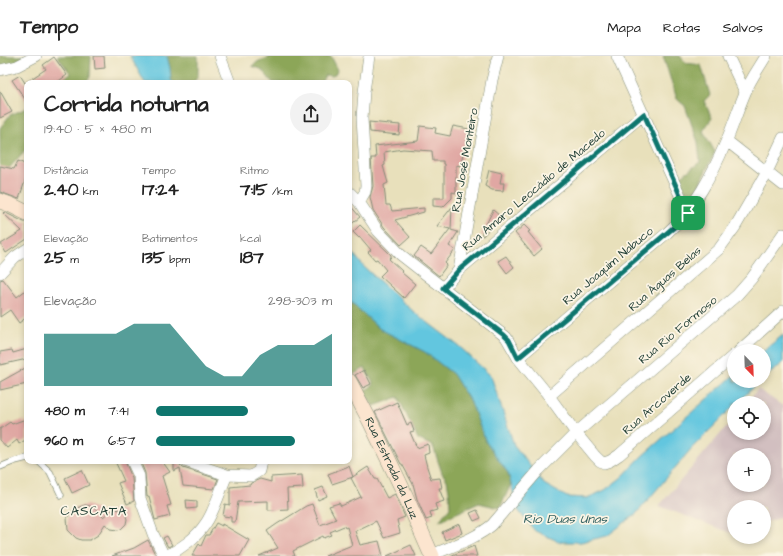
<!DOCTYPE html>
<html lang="pt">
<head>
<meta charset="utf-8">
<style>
  :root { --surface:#fff; --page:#f2f2f2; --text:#222; --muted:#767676; --line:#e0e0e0; --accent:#0f766e }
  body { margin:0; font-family:"Architects Daughter",sans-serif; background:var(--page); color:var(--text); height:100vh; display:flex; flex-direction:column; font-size:15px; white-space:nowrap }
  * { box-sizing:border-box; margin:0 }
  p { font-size:13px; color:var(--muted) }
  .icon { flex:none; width:22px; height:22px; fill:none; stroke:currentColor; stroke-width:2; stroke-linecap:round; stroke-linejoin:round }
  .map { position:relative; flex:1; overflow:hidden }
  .side { position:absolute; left:24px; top:24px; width:328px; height:384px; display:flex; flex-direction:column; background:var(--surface); border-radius:8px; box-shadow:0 2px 6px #0003 }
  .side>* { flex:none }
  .needle { width:26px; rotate:157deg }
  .buttons { position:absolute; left:727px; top:288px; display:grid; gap:8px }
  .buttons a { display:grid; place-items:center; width:44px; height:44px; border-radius:50%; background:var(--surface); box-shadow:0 2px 6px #0003; font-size:20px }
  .pin { position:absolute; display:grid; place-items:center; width:34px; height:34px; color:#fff; margin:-17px; border-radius:8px; box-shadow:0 2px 6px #0006 }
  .round { display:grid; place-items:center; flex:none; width:42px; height:42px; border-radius:21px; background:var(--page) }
  .head { display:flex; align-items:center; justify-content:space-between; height:68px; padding:0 20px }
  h1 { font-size:22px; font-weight:700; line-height:30px }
  .metrics { display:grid; grid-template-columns:repeat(3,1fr); gap:6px; height:68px; padding:4px 20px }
  .metrics div { display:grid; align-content:center }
  .metrics b { font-size:17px; font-weight:700 }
  .metrics small { font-size:11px; font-weight:400 }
  .metrics p { font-size:11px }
  .chart { height:112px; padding:8px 20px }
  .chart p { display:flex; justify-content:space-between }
  .chart svg { width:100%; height:72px; margin-top:4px; fill:var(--accent); opacity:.7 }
  ul { padding:0 20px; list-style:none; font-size:13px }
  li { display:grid; grid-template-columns:64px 48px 1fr; align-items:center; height:30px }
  li i { height:10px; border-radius:5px; background:var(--accent) }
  header { display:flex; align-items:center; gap:24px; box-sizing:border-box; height:56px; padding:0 20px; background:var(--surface); border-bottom:1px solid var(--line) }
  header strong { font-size:19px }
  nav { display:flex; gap:22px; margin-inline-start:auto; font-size:14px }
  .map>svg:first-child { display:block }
  .industrial { fill:#d2bfc0; fill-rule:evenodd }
  .forest { fill:#8ca658; stroke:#567246 }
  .water { fill:#62c6df; stroke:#40828a }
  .building { fill:#e0a7a3 }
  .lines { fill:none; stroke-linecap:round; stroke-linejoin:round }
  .service-casing { stroke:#848e78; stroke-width:7 }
  .minor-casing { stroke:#848e78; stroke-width:12 }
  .secondary-casing { stroke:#848e78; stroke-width:16 }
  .service { stroke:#fff; stroke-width:5.5 }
  .minor { stroke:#fff; stroke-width:11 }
  .secondary { stroke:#fce5cf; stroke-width:15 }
  .route-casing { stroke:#fff; stroke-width:8 }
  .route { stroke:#0f766e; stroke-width:5 }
  .labels { text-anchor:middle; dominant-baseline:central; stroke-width:3.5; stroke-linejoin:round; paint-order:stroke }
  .street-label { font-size:12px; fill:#1f3d34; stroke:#fcf5e5 }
  .neighbourhood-label { font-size:13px; letter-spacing:1px; fill:#1f3d34; stroke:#fcf5e5 }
  .water-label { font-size:13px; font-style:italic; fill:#305f5f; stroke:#fcf5e5 }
</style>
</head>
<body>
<header>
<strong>Tempo</strong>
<nav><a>Mapa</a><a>Rotas</a><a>Salvos</a></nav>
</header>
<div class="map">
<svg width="783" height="500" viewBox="0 0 783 500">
  <rect width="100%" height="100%" fill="#fcf5e5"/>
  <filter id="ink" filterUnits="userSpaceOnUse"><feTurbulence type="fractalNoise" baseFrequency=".025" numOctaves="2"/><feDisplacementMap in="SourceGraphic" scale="8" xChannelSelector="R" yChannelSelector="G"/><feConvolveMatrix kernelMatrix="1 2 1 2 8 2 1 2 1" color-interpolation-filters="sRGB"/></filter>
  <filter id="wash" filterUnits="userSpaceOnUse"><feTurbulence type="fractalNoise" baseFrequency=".012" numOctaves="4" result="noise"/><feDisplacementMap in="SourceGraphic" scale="16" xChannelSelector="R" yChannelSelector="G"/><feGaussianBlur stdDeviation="0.9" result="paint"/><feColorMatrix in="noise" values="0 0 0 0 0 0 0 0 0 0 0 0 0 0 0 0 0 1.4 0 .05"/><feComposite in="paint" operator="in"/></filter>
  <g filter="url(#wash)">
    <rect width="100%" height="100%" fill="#e8e0bb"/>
    <path class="industrial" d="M 758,333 L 783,350 L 783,461 L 764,467 L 764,451 L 734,451 L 734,476 L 731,477 L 659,450 L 734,362 L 734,377 L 764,377 L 764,347 L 746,347 ZM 734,399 L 764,399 L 764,429 L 734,429 Z"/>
    <path class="forest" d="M 0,0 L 40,0 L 0,15 Z
      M 57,0 L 91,0 L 90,21 L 85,27 L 56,27 L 71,18 Z
      M 167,0 L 198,0 L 198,20 L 193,27 L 174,27 L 171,24 L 170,12 Z
      M 272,0 L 331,0 L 338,14 L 333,20 L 325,19 L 321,27 L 273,27 L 261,13 L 252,10 L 259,5 L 271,1 Z
      M 663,0 L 680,0 L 686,7 L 701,9 L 710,39 L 704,45 L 712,62 L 703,75 L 715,96 L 696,135 L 689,141 L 679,122 L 700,106 L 698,86 L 685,50 L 677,43 Z
      M 27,52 L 27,92 L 3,119 L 0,115 L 0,72 L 10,59 Z
      M 349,247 L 353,248 L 380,273 L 425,296 L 453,318 L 471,347 L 486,386 L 508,417 L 511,428 L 500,452 L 479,447 L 439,465 L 450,451 L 449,435 L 447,424 L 442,417 L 433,390 L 418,383 L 398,341 L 374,350 L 362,336 L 374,329 L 365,312 L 352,319 L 349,317 Z"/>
    <path class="water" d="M 130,0 L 167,0 L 170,12 L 171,24 L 174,27 L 145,27 Z
      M 349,192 L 364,211 L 414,256 L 460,291 L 491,320 L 514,389 L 544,428 L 567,441 L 587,442 L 605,434 L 622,421 L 641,401 L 734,319 L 734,325 L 760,325 L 737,347 L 734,347 L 734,350 L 691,393 L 637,457 L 607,480 L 581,486 L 560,486 L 535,475 L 518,454 L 508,417 L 486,386 L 471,347 L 453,318 L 425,296 L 380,273 L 349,244 Z
      M 783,279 L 783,307 L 764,322 L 763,295 Z"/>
    <g id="blocks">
      <path class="building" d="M 94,0 L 104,0 L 105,12 L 95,13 Z
        M 54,1 L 67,19 L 56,27 L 25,27 L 27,29 L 27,46 L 12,24 L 20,19 L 25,27 L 46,13 L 43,9 Z
        M 0,35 L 12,56 L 0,62 Z
        M 369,66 L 400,69 L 399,79 L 370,76 Z
        M 420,70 L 436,72 L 435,77 L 450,80 L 453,70 L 469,73 L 466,91 L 464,91 L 461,110 L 456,109 L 456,137 L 452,136 L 452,142 L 443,151 L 433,150 L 433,142 L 444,142 L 444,108 L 443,108 L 443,105 L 433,105 L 432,95 L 403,93 L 384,96 L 385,109 L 383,110 L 388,127 L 384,129 L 386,149 L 390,149 L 392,155 L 424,152 L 424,156 L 395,164 L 410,181 L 401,189 L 384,171 L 373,154 L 370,141 L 373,130 L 371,102 L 376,102 L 375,90 L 418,85 Z
        M 18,105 L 27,109 L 27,119 L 19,143 L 0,136 L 0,110 L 14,113 Z
        M 489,114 L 502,117 L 500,127 L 504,127 L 503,135 L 492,134 L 485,130 Z
        M 349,148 L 360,161 L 349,170 Z
        M 452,151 L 451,174 L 458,176 L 449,190 L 455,194 L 445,207 L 447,209 L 439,220 L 414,200 L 421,191 L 431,198 L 450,173 L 437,170 Z
        M 493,154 L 500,160 L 483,180 L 481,179 Z
        M 4,156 L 24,166 L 27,166 L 27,183 L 6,197 L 1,188 L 22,175 L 3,157 Z
        M 360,169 L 391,199 L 391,201 L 389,203 L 402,215 L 401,216 L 415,228 L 404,242 L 380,220 L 386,214 L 377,203 L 375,204 L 368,196 L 371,194 L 360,181 L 359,182 L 353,176 Z
        M 524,169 L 530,175 L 528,176 L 542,193 L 534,200 L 515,177 Z
        M 506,200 L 514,211 L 507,217 L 498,205 Z
        M 3,223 L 17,241 L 27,233 L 27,261 L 19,267 L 10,254 L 0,261 L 0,224 Z
        M 27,293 L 27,303 L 0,309 L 0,296 L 12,294 L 13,297 Z
        M 27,311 L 27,328 L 0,334 L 0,326 Z
        M 364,314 L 371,328 L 363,332 L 355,319 Z
        M 397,346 L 407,369 L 411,367 L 414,375 L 410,376 L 417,392 L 428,388 L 429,397 L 424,399 L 427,411 L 431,423 L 440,422 L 442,432 L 439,432 L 444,445 L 435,448 L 437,454 L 430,456 L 432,462 L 426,464 L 417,443 L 413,428 L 402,408 L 401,408 L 375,356 Z
        M 23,364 L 24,367 L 27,365 L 27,383 L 19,388 L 17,384 L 7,392 L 0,384 L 0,373 L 10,366 L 12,368 Z
        M 115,405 L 125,405 L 132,422 L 134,445 L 127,448 L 118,427 L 124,425 Z
        M 140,405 L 162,405 L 170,416 L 162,420 L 171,449 L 167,450 L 170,460 L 155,464 L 149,440 L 147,441 L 145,417 Z
        M 174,405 L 178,405 L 180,409 L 183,412 L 218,423 L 214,433 L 183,430 L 180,412 L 174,415 Z
        M 349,410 L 353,421 L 332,428 L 328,418 Z
        M 368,411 L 375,423 L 377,423 L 387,442 L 395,438 L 405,461 L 397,464 L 400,477 L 384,482 L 376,465 L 355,475 L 360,489 L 379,485 L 383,500 L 325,500 L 352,489 L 347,471 L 345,472 L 344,470 L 330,476 L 332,479 L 324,482 L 323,480 L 293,495 L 295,500 L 259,500 L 278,492 L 267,475 L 277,468 L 306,450 L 312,448 L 320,469 L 336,463 L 329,450 L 339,447 L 341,450 L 361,441 L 351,422 Z
        M 82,414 L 89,429 L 72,437 L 65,422 Z
        M 302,419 L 303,432 L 287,433 L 288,453 L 268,454 L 268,445 L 238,446 L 235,466 L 231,466 L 231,461 L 223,460 L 225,448 L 230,449 L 230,431 L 250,429 L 251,427 L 260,423 L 271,426 L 271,421 Z
        M 323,431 L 327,440 L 318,444 L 315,434 Z
        M 186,444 L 197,445 L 197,452 L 187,453 Z
        M 85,449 L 90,450 L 96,453 L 103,461 L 113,453 L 124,454 L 127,463 L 126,468 L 121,473 L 118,474 L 111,473 L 105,468 L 98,479 L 90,484 L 81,484 L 76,482 L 68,474 L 67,462 L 74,453 Z
        M 477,454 L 481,462 L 474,465 L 470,457 Z
        M 216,467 L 222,470 L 222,468 L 249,484 L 240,500 L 192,500 L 199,488 L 201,490 L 206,479 L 209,479 Z
        M 459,468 L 462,477 L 445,484 L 442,476 Z
        M 167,480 L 172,489 L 168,491 L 163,482 Z
        M 148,484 L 156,500 L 112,500 L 134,492 Z
        M 411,489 L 416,500 L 387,500 Z
        M 474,490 L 477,500 L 450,500 Z"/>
    </g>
  </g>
  <g filter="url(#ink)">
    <use href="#blocks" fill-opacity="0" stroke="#848e78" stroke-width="1"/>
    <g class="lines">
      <defs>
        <path id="service" d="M 38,405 L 50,416 L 61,439
          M 0,411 L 15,405 L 27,402"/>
        <path id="minor" d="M 220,0 L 230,27
          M 617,0 L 688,157
          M 728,0 L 745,36
          M 0,14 L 17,10 L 36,0
          M 727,85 L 783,129
          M 349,136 L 359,146 L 378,175 L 401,199 L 506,281 L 518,302 L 549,340 L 576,377 L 595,400 L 600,405 L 604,407 L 610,405 L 619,399 L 734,299
          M 359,146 L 365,136 L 366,130 L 362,62 L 364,36 L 369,0
          M 459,214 L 492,24 L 498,0
          M 0,217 L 15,201 L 27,193
          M 443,232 L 459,214 L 644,58
          M 739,295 L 783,255
          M 518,302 L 667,177 C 695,152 712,119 726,86 C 733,70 738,53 745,37 C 750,24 759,12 766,0
          M 549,340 L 719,193 L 735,171 L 767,116 L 783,82
          M 132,405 L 139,420 L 140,442 L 153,478 L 164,500
          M 185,405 L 227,419
          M 432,499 C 452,490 475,483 492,469 L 539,414 L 576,377 L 737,239 L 752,222 L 783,178
          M 166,500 C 181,493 197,481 206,467 C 214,456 221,432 227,419 L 251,420 L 259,415 L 261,405"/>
        <g id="secondary">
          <path d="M 0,145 L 11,149 L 27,157"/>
          <path id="s1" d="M 349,325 L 371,367 L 402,432 L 432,500"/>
        </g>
      </defs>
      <use href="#service" class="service-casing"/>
      <use href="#minor" class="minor-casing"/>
      <use href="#secondary" class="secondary-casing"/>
      <use href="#service" class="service"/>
      <use href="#minor" class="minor"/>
      <use href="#secondary" class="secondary"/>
    </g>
  </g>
  <g class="lines" filter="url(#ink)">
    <defs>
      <path id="route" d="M 644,58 L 688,157 L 680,166 L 667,177 L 518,302 L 509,284 L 504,279 L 443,232 L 459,214 Z"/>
    </defs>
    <use href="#route" class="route-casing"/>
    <use href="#route" class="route"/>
  </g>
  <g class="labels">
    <g class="street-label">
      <text transform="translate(465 104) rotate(-80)">Rua José Monteiro</text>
      <text transform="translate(534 134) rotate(-40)">Rua Amaro Leocádio de Macedo</text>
      <text transform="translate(608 210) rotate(-40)">Rua Joaquim Nabuco</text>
      <text transform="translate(665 223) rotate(-41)">Rua Águas Belas</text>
      <text transform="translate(678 274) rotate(-40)">Rua Rio Formoso</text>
      <text transform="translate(657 348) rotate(-41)">Rua Arcoverde</text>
      <text stroke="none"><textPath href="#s1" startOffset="97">Rua Estrada da Luz</textPath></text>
    </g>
    <g class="neighbourhood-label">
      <text x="94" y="455">CASCATA</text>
    </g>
    <g class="water-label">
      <text x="565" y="463">Rio Duas Unas</text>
    </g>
  </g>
</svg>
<div class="buttons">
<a><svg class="needle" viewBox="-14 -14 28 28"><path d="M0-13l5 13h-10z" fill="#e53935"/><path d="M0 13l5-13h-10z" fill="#767676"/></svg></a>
<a><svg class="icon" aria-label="locate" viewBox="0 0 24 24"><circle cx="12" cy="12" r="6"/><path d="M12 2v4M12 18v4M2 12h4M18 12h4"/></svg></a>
<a>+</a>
<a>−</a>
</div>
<div class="pin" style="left:688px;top:157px;background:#1e9e55"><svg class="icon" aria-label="arrive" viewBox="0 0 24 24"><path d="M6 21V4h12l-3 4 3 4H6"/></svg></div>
<section class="side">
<div class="head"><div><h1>Corrida noturna</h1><p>19:40 · 5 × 480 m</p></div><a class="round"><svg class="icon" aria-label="share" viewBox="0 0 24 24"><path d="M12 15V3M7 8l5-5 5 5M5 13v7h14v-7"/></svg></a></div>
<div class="metrics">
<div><p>Distância</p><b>2.40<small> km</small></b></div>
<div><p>Tempo</p><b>17:24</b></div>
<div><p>Ritmo</p><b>7:15<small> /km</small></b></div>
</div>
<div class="metrics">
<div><p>Elevação</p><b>25<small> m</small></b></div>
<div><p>Batimentos</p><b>135<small> bpm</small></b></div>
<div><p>kcal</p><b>187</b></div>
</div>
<div class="chart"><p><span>Elevação</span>298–303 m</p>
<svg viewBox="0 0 160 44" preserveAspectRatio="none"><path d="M0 44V12L10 12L20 12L30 12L40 12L50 6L60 6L70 6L80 19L90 32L100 38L110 38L120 25L130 19L140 19L150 19L160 12V44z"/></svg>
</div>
<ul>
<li><b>480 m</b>7:41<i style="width:52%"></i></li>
<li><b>960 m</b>6:57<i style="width:79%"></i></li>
</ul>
</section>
</div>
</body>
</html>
